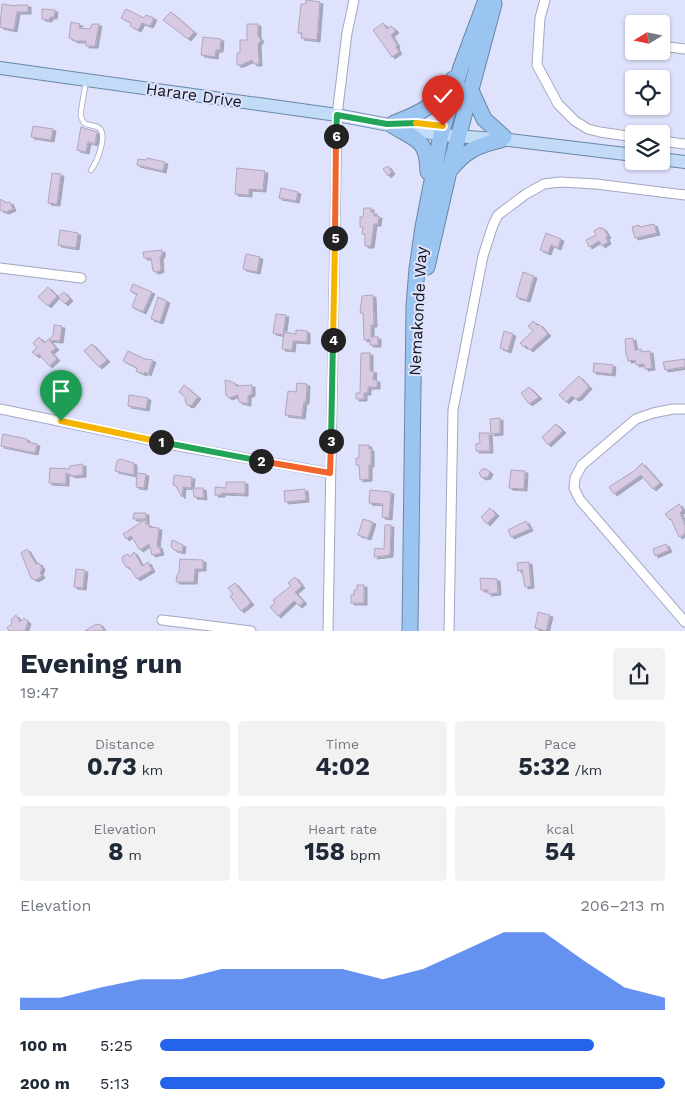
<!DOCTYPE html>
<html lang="en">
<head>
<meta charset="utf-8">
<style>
  :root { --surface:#fff; --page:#f2f2f3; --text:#1f2937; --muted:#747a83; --accent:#2563eb }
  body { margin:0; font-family:"Work Sans",sans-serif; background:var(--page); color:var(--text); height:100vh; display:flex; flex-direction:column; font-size:19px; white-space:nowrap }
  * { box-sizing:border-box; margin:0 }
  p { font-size:16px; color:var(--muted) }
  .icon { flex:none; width:28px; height:28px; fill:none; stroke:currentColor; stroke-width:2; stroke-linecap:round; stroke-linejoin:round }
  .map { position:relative; height:631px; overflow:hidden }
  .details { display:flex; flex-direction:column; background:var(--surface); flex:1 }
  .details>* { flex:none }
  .needle { width:32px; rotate:260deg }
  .controls { position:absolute; left:625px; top:15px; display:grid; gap:10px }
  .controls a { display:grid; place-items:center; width:45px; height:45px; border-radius:5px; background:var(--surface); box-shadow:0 1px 4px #0004; font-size:25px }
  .pin { position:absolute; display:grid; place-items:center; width:42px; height:42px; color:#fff; margin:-51px -21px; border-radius:50% 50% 50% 0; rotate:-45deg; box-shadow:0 0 5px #0007 }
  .pin .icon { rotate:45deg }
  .km { position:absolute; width:25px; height:25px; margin:-12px; border-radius:50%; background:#222; color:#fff; font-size:14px; line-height:25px; text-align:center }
  .round { display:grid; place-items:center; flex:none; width:52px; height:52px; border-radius:5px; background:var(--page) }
  .summary { display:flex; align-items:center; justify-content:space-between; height:85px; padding:0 20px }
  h1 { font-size:28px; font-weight:700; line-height:38px }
  .figures { display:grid; grid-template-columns:repeat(3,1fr); gap:8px; height:85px; padding:5px 20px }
  .figures div { display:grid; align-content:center; border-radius:5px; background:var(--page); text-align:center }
  .figures b { font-size:25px; font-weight:700 }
  .figures small { font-size:14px; font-weight:400 }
  .figures p { font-size:14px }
  .chart { height:140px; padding:10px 20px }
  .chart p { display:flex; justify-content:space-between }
  .chart svg { width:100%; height:90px; margin-top:5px; fill:var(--accent); opacity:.7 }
  ul { padding:0 20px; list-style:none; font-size:16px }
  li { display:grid; grid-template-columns:80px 60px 1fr; align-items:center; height:38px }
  li i { height:12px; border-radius:6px; background:var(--accent) }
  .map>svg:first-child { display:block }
  .building { fill:#d7cae2; stroke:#b1a5bd; filter:url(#shadow) }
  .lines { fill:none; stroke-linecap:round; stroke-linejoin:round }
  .lane-casing { stroke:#a3a7c0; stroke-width:6 }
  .street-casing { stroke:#a3a7c0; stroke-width:11 }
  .primary-casing { stroke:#6a87a6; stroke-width:14 }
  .highway-casing { stroke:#6a87a6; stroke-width:17 }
  .lane { stroke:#fff; stroke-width:4.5 }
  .street { stroke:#fff; stroke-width:9 }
  .primary { stroke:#c2dcf7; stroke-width:12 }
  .highway { stroke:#9ac5f1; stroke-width:15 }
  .split-1-casing { stroke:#fff; stroke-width:10 }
  .split-2-casing { stroke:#fff; stroke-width:10 }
  .split-3-casing { stroke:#fff; stroke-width:10 }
  .split-4-casing { stroke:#fff; stroke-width:10 }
  .split-5-casing { stroke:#fff; stroke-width:10 }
  .split-6-casing { stroke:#fff; stroke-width:10 }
  .split-7-casing { stroke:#fff; stroke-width:10 }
  .split-8-casing { stroke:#fff; stroke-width:10 }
  .split-1 { stroke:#f5b400; stroke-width:6 }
  .split-2 { stroke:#22a559; stroke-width:6 }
  .split-3 { stroke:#f0652b; stroke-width:6 }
  .split-4 { stroke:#22a559; stroke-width:6 }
  .split-5 { stroke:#f5b400; stroke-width:6 }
  .split-6 { stroke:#f0652b; stroke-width:6 }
  .split-7 { stroke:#22a559; stroke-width:6 }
  .split-8 { stroke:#f5b400; stroke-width:6 }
  .labels { text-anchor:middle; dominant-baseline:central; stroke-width:4; stroke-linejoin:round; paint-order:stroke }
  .street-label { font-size:16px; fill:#12131b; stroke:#dee2fc }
</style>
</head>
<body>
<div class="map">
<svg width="685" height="631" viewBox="0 0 685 631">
  <defs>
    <filter id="shadow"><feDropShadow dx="3" dy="2" stdDeviation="0" flood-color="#0004"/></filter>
  </defs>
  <rect width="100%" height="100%" fill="#dee2fc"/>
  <path class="building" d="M 306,0 L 320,2 L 317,40 L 301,38 L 302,33 L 298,33 L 301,4 L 306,4 Z
    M 2,4 L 17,6 L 17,5 L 28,5 L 28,12 L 17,12 L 14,30 L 0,27 Z
    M 42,9 L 55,10 L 54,17 L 50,17 L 49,20 L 42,19 Z
    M 126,9 L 144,18 L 146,15 L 154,18 L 150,26 L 142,23 L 138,30 L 130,26 L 131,23 L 121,18 Z
    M 171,12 L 194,32 L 188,39 L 163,20 Z
    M 71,22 L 80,24 L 79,28 L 90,29 L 92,24 L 99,24 L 95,46 L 86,46 L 86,41 L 76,41 L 69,38 Z
    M 383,23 L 387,29 L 391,26 L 396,31 L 391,35 L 397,45 L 396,47 L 399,52 L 392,57 L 373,30 Z
    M 247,24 L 258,24 L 258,36 L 261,40 L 258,44 L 259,64 L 254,64 L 252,60 L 241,65 L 237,65 L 237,53 L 240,53 L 240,40 L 247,40 Z
    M 203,37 L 221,39 L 220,50 L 216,50 L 215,57 L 201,55 Z
    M 33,126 L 53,129 L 51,140 L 31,137 Z
    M 81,127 L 97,132 L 95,144 L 88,142 L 86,152 L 77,150 Z
    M 147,158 L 165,162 L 163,171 L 137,165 L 138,159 L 146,160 Z
    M 388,166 L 392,172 L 388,176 L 383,169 Z
    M 237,168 L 265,171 L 263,190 L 249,189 L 249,195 L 235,194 Z
    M 52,173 L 61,174 L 57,204 L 48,203 Z
    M 281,188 L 298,192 L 296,201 L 279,198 Z
    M 0,199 L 7,203 L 10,202 L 13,209 L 6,212 L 0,210 Z
    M 364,208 L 371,208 L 371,212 L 374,212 L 374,216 L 379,216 L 378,224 L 374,224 L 371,246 L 365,246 L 365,234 L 362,234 L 363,227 L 360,227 L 360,217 L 363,217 Z
    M 654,224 L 657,233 L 635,238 L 632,227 L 639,225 L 640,227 Z
    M 600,227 L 601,229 L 603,228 L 608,236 L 606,237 L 608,242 L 602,246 L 599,241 L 589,247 L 586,240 L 596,235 L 594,231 Z
    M 60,230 L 78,233 L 76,248 L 58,245 Z
    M 546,233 L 561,239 L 558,248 L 551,245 L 548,253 L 540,250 Z
    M 162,250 L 162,256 L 160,256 L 161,270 L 157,272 L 153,271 L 151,258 L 144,258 L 143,252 Z
    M 246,254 L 260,257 L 257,272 L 243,269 Z
    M 523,272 L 534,276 L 527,300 L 516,297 Z
    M 133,284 L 152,292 L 143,312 L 132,307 L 137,294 L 130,291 Z
    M 48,287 L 57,296 L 48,306 L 38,297 Z
    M 64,292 L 70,299 L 65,304 L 58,297 Z
    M 373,295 L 374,325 L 371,325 L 371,337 L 378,337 L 378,345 L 370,345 L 370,339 L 364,340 L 363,313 L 360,313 L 362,296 Z
    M 158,297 L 167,301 L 160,322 L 151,319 Z
    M 276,314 L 286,315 L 283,335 L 273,333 Z
    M 533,321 L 538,326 L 539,324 L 548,334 L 530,350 L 526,346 L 524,347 L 520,343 L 533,331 L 528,326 Z
    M 54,325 L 62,326 L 60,341 L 49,340 L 56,348 L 51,352 L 57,359 L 49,366 L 39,354 L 36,356 L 32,352 L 37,348 L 33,343 L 39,337 L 44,343 L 53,336 Z
    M 296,330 L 307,331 L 307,342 L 293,341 L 292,350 L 282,349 L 284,332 L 296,334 Z
    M 504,331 L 513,334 L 508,351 L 500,348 Z
    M 633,338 L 635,350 L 641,349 L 641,352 L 650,351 L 652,368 L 645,369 L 644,364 L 636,365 L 635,360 L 628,361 L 627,355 L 626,355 L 625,339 Z
    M 92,344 L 107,360 L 99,367 L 84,351 Z
    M 128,351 L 145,359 L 153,360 L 148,374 L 145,372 L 144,374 L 136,371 L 137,368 L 123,361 Z
    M 361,353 L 370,353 L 370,371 L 374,371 L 373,380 L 377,380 L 377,387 L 368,387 L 368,393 L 364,393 L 364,399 L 356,399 L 356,393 L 360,393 Z
    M 685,359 L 685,367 L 665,370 L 663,362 Z
    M 594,363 L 613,365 L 612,374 L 593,372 Z
    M 579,376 L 589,387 L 579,398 L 575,399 L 572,396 L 566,402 L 559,395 Z
    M 225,380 L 235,383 L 236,386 L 252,385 L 252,394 L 248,396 L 248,404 L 239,402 L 238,395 L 229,398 L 226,395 Z
    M 297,383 L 307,384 L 306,402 L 304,402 L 302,417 L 285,415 L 288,391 L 296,392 Z
    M 184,385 L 198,397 L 191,406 L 187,405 L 185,400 L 186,398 L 179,392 Z
    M 529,387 L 539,397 L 529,404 L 521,393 Z
    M 129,395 L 148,398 L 146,409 L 128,406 Z
    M 500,418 L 500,433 L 491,434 L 490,419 Z
    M 556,424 L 563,431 L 548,445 L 542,437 Z
    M 479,433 L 489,433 L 490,451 L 476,451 L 476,444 L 480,443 Z
    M 3,434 L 27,439 L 27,442 L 37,444 L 35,453 L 1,446 Z
    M 359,445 L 369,445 L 369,449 L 371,449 L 371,465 L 369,465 L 369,479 L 360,480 L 359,465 L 356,465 L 356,458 L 359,458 Z
    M 120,459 L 134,463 L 134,475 L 115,471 L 117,461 Z
    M 642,463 L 660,483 L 653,489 L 641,475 L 614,494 L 609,487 L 634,471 Z
    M 83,464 L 83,475 L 73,476 L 66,473 L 66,484 L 49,483 L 50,468 L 69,469 L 70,466 Z
    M 482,469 L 486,469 L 490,472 L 488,477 L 482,478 L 479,473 Z
    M 511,470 L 525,471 L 524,489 L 509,488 Z
    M 137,473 L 146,474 L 144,488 L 136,487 Z
    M 174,475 L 192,477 L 191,488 L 183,487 L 182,497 L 176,486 L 173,485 Z
    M 226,482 L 245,482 L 245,494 L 222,493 L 222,495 L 215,495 L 215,487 L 226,488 Z
    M 193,488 L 203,488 L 204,498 L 194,497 Z
    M 305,489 L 306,500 L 285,502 L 284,491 Z
    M 370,490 L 391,492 L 389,518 L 382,517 L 383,504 L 369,503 Z
    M 679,504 L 683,510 L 680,513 L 685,525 L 685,534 L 679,537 L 671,519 L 670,520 L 665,514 Z
    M 490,508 L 496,514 L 487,524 L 481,517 Z
    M 134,513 L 146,513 L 146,519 L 133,519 Z
    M 146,519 L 146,524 L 149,524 L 149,527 L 159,528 L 157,547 L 159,546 L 161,553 L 152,555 L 149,544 L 140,550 L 131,536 L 126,539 L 123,534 Z
    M 363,519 L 373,522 L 368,538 L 358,535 Z
    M 526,521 L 530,529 L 511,537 L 508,530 Z
    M 385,525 L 391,525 L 390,555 L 374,557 L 375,548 L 384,549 Z
    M 172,540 L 183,545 L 182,552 L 174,550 L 171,547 Z
    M 666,544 L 669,550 L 655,556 L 653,549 Z
    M 27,549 L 36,564 L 39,563 L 42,568 L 40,573 L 42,576 L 36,580 L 31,578 L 21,553 Z
    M 134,552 L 142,566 L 148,562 L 152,570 L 137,579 L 129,567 L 126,567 L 122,560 L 123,556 L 128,554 L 130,557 Z
    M 180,559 L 203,560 L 203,569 L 195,569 L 194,582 L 176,582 L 177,575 L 179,573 Z
    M 529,562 L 531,586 L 525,587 L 522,570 L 518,571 L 517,563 Z
    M 76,569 L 85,570 L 83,588 L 74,587 Z
    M 295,577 L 302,586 L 295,592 L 304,602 L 299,606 L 294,601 L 278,616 L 270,607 L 275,603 L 273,600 L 291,586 L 288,583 Z
    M 480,578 L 497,579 L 498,593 L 488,594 L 488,590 L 481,590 Z
    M 235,583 L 251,603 L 241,611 L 230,596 L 233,594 L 228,588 Z
    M 357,585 L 364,585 L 364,603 L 351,603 L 351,595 L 354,595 L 354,590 L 357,590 Z
    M 538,612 L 550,615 L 546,631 L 535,628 Z
    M 16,615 L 20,622 L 24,618 L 28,622 L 25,631 L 9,631 L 7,628 L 12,623 L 11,620 Z
    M 96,624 L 97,625 L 100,624 L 104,631 L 85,631 Z"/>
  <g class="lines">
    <defs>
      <path id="lane" d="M 86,81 L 81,111 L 81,117 L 84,123 C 89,126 95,125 99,128 C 108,135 97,162 91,170"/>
      <path id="street" d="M 545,0 L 540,18 L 537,65 L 558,104 L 575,121 L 588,129 L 600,132 L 634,137
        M 661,46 L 685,49
        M 661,141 L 685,144
        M 0,268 L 81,278
        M 0,409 L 184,447 L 330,473
        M 685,409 L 673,409 L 653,413 L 636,419 L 582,465 L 575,478 L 574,488 L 580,500 L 685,622
        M 162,620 L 251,631
        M 328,631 L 337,115 L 347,33 L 354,0
        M 449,631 L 453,410 L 483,256 L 493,225 L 498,215 L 526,194 L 544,184 L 560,182 L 596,184 L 685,195"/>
      <path id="primary" d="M 0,68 L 337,115 L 441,135 L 509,140 L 634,155
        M 661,159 L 685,162"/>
      <path id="highway" d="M 470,88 L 484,119 L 504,137
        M 394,123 C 424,112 434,106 453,79
        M 393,126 C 419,141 427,140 428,172
        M 450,170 C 465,151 478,145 501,140
        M 427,267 L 449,171 L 494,4
        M 410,631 L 414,306 L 417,269 L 423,227 L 441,135 L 461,67 L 486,0"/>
    </defs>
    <use href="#lane" class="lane-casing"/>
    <use href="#street" class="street-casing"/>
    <use href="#primary" class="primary-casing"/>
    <use href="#highway" class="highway-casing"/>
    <use href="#lane" class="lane"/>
    <use href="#street" class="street"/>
    <use href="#primary" class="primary"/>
    <use href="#highway" class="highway"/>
  </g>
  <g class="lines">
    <defs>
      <path id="split-1" d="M 61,421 L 161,442"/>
      <path id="split-2" d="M 161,442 L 261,461"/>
      <path id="split-3" d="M 261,461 L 330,473 L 331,441"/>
      <path id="split-4" d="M 331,441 L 333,340"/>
      <path id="split-5" d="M 333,340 L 335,238"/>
      <path id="split-6" d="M 335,238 L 336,136"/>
      <path id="split-7" d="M 336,136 L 337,115 L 387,124 L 416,123"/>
      <path id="split-8" d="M 416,123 L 443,126"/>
    </defs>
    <use href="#split-1" class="split-1-casing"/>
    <use href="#split-2" class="split-2-casing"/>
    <use href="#split-3" class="split-3-casing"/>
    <use href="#split-4" class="split-4-casing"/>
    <use href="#split-5" class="split-5-casing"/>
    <use href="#split-6" class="split-6-casing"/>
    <use href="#split-7" class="split-7-casing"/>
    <use href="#split-8" class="split-8-casing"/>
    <use href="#split-1" class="split-1"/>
    <use href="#split-2" class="split-2"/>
    <use href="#split-3" class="split-3"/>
    <use href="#split-4" class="split-4"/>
    <use href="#split-5" class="split-5"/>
    <use href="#split-6" class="split-6"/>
    <use href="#split-7" class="split-7"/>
    <use href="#split-8" class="split-8"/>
  </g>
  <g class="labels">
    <g class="street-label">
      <text transform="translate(194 95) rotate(8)">Harare Drive</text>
      <text transform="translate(418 311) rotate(-87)">Nemakonde Way</text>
    </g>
  </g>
</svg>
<div class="controls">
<a><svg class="needle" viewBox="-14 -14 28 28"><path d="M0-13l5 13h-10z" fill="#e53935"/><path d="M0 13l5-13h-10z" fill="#747a83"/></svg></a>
<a><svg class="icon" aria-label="locate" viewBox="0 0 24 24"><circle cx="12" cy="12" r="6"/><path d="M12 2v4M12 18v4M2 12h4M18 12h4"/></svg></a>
<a><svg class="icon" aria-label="layers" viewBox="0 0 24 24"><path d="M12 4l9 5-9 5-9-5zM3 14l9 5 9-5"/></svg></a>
</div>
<div class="pin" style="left:61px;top:421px;background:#1e9e55"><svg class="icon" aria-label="arrive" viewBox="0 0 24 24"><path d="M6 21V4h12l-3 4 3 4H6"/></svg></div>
<div class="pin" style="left:443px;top:126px;background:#d93025"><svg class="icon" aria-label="check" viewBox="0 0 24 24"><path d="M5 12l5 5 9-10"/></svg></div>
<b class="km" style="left:161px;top:442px">1</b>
<b class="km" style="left:261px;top:461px">2</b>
<b class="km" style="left:331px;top:441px">3</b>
<b class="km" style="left:333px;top:340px">4</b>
<b class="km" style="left:335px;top:238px">5</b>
<b class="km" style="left:336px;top:136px">6</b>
</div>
<section class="details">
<div class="summary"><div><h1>Evening run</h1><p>19:47</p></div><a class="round"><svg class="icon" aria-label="share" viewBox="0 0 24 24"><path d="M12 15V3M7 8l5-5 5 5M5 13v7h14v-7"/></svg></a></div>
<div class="figures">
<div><p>Distance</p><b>0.73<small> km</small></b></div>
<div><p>Time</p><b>4:02</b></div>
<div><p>Pace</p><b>5:32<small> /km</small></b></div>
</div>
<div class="figures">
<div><p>Elevation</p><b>8<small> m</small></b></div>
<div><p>Heart rate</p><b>158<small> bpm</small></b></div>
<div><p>kcal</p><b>54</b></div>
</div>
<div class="chart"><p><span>Elevation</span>206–213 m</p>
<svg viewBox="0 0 160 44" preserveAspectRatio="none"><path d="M0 44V38L10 38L20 33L30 29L40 29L50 24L60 24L70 24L80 24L90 29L100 24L110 15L120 6L130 6L140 20L150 33L160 38V44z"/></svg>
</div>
<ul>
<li><b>100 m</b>5:25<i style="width:86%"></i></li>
<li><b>200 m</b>5:13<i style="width:100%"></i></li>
</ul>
</section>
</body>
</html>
